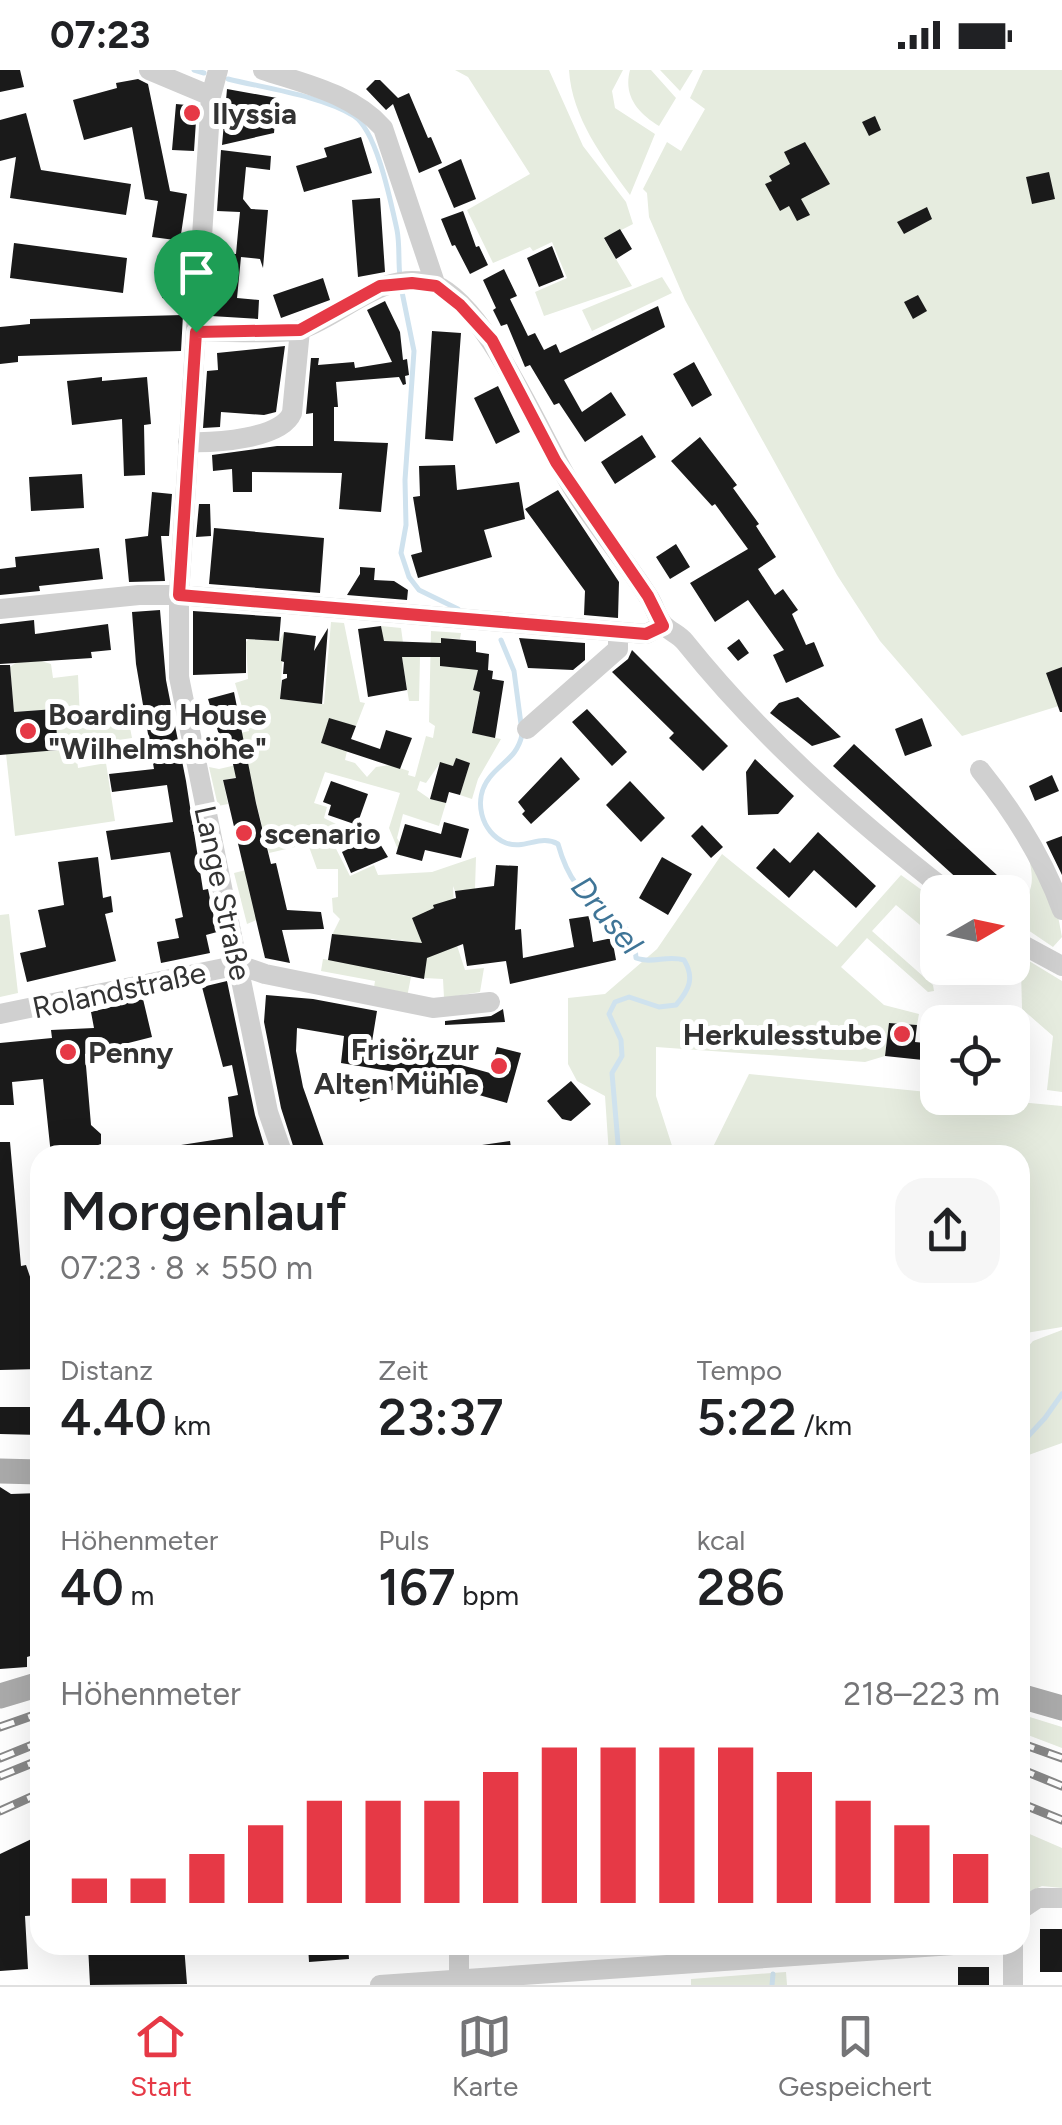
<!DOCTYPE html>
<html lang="de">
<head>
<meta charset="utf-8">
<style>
  :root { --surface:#fff; --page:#f6f6f6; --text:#202124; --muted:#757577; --line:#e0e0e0; --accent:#e63946 }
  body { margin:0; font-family:Figtree,sans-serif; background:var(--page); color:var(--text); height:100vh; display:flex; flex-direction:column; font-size:38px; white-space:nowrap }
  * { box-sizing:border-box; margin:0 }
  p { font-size:32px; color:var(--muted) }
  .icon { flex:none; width:55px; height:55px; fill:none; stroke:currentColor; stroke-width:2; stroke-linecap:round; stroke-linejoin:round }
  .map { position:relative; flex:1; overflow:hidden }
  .details { position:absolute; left:30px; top:1075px; width:1000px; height:810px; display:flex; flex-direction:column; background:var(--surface); border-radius:30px; box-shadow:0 10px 40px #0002 }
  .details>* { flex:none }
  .needle { width:65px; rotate:81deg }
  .controls { position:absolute; left:920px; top:805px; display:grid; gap:20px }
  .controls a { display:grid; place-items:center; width:110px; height:110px; border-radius:20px; background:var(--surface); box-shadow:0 10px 40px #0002; font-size:50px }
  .pin { position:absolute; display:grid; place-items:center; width:85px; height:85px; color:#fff; margin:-102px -42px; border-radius:50% 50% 50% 0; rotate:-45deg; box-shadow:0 0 10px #0007 }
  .pin .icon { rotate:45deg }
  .round { display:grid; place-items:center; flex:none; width:105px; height:105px; border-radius:30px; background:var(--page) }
  .headline { display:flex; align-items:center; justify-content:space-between; height:170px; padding:0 30px }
  h1 { font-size:55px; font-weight:600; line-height:75px }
  .stats { display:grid; grid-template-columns:repeat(3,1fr); gap:15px; height:170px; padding:10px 30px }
  .stats div { display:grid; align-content:center }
  .stats b { font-size:50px; font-weight:600 }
  .stats small { font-size:28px; font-weight:400 }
  .stats p { font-size:28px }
  .chart { height:280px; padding:20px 30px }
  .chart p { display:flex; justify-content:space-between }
  .chart svg { width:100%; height:180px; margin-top:10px; stroke:var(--accent); stroke-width:6 }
  .status { display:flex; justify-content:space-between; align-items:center; height:70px; padding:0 50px; background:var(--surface); direction:ltr }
  .status svg { height:28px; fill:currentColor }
  .tab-bar { display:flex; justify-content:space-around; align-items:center; height:140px; border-top:2px solid var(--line); background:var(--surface); font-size:28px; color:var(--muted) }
  .tab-bar a { display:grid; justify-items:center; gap:5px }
  .tab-bar .current { color:var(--accent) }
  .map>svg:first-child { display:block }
  .green { fill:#e6ecdf }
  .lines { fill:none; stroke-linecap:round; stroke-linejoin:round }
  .stream { stroke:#cfe2ee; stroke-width:5 }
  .building { fill:#1a1a1a }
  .minor { stroke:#d0d0d0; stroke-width:20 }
  .major { stroke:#ababab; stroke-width:25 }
  .rail-casing { stroke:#888; stroke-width:9 }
  .rail { stroke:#fff; stroke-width:5; stroke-dasharray:15; stroke-linecap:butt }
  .route-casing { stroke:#fff; stroke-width:20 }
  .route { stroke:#e63946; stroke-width:12 }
  .poi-dot { fill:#e63946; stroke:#fff; stroke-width:4 }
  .labels { text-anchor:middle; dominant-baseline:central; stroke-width:10; stroke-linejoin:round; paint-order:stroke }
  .poi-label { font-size:30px; font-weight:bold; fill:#333; stroke:#fff; text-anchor:start }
  .street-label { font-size:30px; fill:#333; stroke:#fff }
  .water-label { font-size:32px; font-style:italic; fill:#3f7597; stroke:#fff }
</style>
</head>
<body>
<div class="status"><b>07:23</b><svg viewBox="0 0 49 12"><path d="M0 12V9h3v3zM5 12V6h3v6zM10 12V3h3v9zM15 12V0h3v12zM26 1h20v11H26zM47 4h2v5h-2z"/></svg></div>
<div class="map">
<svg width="1062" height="1915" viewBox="0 0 1062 1915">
  <rect width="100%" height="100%" fill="#fff"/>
  <path class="green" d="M 455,0 L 549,0 L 583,76 L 626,132 L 633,154 L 604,169 L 632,216 L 544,246 L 535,222 L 567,208 L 552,172 L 533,181 L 530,177 L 493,193 L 467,140 L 530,104 L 468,7 Z
    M 569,0 L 623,0 L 612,21 L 615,38 L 655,64 L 630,125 C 603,88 572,48 569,0 Z
    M 630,0 L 651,0 L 676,28 L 659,56 C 638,43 623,26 630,0 Z
    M 660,0 L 693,0 L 680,21 Z
    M 703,0 L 1062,0 L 1062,635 L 962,666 L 880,571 L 837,505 L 685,230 L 649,147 L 647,123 L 643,119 L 667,72 L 681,81 L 705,39 L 690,28 Z
    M 662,207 L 672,223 L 592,261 L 582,240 Z
    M 331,552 L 344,553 L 360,632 L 365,633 L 356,656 L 329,649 L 321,673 L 347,681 L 345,690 L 355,693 L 367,707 L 376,697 L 390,695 L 409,701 L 408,705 L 415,707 L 426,666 L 433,668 L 435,656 L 429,652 L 431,561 L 461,563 L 460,569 L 441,568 L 440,596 L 485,600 L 475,610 L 473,620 L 480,621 L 472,663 L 501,669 L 478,709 L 472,729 L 460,725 L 470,693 L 456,689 L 453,696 L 440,693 L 426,713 L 420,711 L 417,720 L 430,729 L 446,733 L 439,756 L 403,744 L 397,768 L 403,778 L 401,787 L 389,758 L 400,723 L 325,702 L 314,733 L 327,737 L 324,748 L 350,761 L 332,771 L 350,806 L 374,795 L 378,805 L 432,802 L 476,787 L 475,819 L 455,821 L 453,816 L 454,837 L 449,851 L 465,900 L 484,898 L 480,922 L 444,928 L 443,909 L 424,908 L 426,892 L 416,890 L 418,873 L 391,869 L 385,902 L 411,907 L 407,927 L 374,917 L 375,911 L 321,901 L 323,889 L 371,897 L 332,865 L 340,849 L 333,842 L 332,828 L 338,827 L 338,799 L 317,799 L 308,774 L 269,783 L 249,705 L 223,710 L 228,734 L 218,736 L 209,697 L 219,699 L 249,692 L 245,678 L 207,686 L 205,671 L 249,661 L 235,613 L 248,609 L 246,572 L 249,569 L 279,571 L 284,562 L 280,629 L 324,634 Z
    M 381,556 L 401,558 L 405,587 L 420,587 L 419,631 L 409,631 L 402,588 L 387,591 Z
    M 38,590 L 51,594 L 53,608 L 78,605 L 80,649 L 128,647 L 132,668 L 91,674 L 76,680 L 78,698 L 106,693 L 115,751 L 15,766 L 6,684 L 58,680 L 54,639 L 14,642 L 10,597 L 17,592 Z
    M 722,784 L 837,877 L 901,805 L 937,831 L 937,869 L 896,835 L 872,861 L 933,915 L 934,921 L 928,922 L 867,868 L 841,897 L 884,935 L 919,944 L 917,955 L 889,953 L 885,986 L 865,992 L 656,977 L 656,1026 L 675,1085 L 609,1085 L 605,1026 L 577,1011 L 568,994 L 568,928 L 605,924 L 657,879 Z
    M 1028,784 L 1057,841 L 1062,867 L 1053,877 L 1025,858 L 1013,855 L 1012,845 C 1034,822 1035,814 1028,784 Z
    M 246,800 L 268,845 L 247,854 L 234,803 Z
    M 9,844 L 18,923 L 0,927 L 0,845 Z
    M 1029,891 L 1062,911 L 1062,1022 L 1047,1020 L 1053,966 L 1022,939 L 1021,899 Z
    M 749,1004 L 937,1023 L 938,1028 L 977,1028 L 1062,1036 L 1062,1257 L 1020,1264 L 1020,1085 L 709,1085 Z
    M 1062,1260 L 1062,1373 L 1023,1387 L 1020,1384 L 1020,1286 L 1033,1271 Z
    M 1020,1644 L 1062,1657 L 1062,1678 L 1020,1662 Z
    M 1025,1762 L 1062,1778 L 1062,1818 L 1042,1816 L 1020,1826 L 1020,1783 Z
    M 786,1902 L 787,1915 L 691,1915 L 691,1909 Z"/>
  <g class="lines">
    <path class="stream" d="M 194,0 L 204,3
      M 228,9 C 264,18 323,26 354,46 C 377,61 391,133 397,160 C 400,175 398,191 400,207
      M 401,217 L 414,281 L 405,410 L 406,455 L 401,483 L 409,507 L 419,520 L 458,539
      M 501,570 L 514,601 L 521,654
      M 522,665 C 517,687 503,691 490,707 C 472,729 481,763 506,773 C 525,780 540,764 558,774 C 574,832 599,828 634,867 L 636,888 C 652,894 667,885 684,890 C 695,908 689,920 676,935 L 659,937 L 629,927 L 615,932 L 609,944 L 621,970 L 622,986 L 612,1003 L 619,1085
      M 1020,1375 L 1045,1348 L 1062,1324
      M 772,1915 L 773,1904"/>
  </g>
  <path class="building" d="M 0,0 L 20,0 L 24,17 L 0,22 Z
    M 138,9 L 148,14 L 170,121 L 187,124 L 180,171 L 176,171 L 188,173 L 185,212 L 182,208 L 184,231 L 162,228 L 172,170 L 175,170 L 152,167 L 158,131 L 145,129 L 132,57 L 84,70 L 73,30 L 117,18 L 116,13 Z
    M 375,10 L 380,10 L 398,28 L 409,23 L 428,68 L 431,67 L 442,93 L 419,103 L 393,34 L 386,40 L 366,19 Z
    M 227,19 L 277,28 L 274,63 L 222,75 Z
    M 176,34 L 197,36 L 194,81 L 172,80 Z
    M 26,43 L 41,100 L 131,114 L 126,145 L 10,128 L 16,87 L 0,91 L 0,50 Z
    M 875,46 L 881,60 L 869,66 L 862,52 Z
    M 361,67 L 372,103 L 304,122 L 296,96 L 327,87 L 324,78 Z
    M 805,72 L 830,114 L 801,129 L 810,145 L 797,151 L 789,136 L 780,141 L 765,114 L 772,111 L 769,106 L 790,94 L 784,82 Z
    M 221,80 L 271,86 L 270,100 L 246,97 L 243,129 L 251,139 L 268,140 L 263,198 L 260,189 L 241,187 L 237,228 L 259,230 L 258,249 L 211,246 L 215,183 L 236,184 L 238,162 L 240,142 L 217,141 Z
    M 461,89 L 476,129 L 454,138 L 438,100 Z
    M 1049,102 L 1055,129 L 1032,134 L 1026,107 Z
    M 380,128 L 385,202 L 358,207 L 352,130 Z
    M 927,137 L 932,149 L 904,164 L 897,152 Z
    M 463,141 L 476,177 L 479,176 L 488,195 L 470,204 L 455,175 L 452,176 L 441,149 Z
    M 620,159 L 632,179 L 616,189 L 604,168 Z
    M 14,173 L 127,188 L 123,223 L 10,208 Z
    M 552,176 L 564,207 L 539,217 L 527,188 Z
    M 504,199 L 517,226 L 510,229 L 528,266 L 535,263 L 544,280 L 556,274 L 560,283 L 658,236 L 665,257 L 564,310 L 582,342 L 611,322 L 626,345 L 585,372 L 559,333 L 554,335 L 530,295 L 525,297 L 507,254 L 501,256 L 493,240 L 496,238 L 483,210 Z
    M 323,208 L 330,230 L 281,248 L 273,225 Z
    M 918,225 L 927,241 L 913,249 L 904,232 Z
    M 385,231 L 400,262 L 403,290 L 407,289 L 409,305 L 405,306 L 406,314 L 403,315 L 399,307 L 336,312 L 338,337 L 334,337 L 334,371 L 388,373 L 381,442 L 339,439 L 342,403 L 252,402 L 252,422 L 233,422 L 232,399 L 213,401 L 212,385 L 277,376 L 313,376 L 313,343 L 306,344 L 311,288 L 319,288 L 318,295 L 354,292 L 355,298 L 392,292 L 367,240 Z
    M 183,245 L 181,281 L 18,286 L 18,292 L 0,294 L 0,257 L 30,254 L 30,249 Z
    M 432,261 L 461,263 L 453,371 L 425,369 Z
    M 285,276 L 276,342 L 264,345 L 221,342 L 220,357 L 203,358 L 207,301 L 218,300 L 217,283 Z
    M 694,292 L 712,325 L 692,337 L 673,304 Z
    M 102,307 L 102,311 L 147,307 L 151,354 L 144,355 L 145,405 L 124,406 L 122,349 L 72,355 L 67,311 Z
    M 498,316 L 520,362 L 496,374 L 474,328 Z
    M 642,365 L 656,387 L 615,414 L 601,392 Z
    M 700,367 L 737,415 L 733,418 L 759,454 L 756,456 L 776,487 L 758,499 L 775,525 L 783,519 L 798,540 L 792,544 L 806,575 L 814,572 L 824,596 L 786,613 L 773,585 L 784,580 L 748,530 L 715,552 L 690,513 L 748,479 L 715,434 L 712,436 L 671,391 Z
    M 455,395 L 457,420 L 519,412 L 525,449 L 484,460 L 492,487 L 418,508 L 411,485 L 422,482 L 413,427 L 420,426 L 419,396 Z
    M 82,404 L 84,438 L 31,441 L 29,407 Z
    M 558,420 L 619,512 L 618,548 L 584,545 L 585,521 L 525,439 Z
    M 152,422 L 172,424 L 169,466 L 161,466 L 165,511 L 129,512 L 125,469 L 148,466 Z
    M 199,434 L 210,434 L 211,466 L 196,467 Z
    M 214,458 L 324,468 L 320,523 L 209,514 Z
    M 676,474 L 690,497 L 670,509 L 656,487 Z
    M 99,478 L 103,509 L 39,516 L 40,521 L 0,525 L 0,499 L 16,497 L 15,487 Z
    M 360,497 L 375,498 L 374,510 L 394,511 L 408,520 L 407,530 L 347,525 L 360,504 Z
    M 160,540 L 166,610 L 186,711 L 203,820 L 208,819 L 217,862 L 206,865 L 210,883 L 161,893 L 157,872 L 179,868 L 175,849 L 183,847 L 170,782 L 111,790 L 106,761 L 173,752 L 167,715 L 112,722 L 109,704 L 154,699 L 136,594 L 132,542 Z
    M 193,541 L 281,547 L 279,571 L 246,569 L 246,603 L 193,605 Z
    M 34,550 L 35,564 L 108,554 L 111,580 L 91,582 L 92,588 L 0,594 L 0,554 Z
    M 381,556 L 384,571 L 441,573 L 441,568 L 476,571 L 476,582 L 489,584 L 488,600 L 493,601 L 492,609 L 504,611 L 495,668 L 472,663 L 480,622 L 473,620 L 478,600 L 440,596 L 440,587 L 402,587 L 407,620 L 368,627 L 358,559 Z
    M 328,558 L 322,634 L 280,629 L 282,610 L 287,608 L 287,604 L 283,604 L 284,592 L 281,591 L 284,562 L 316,566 L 314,581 Z
    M 519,568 L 585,573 L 585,590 L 573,600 L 528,598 Z
    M 739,569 L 749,583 L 738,591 L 727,578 Z
    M 632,580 L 728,676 L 703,701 L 669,668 L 674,663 L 612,602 L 628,589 Z
    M 0,595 L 10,595 L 14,642 L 55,639 L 58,680 L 0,685 Z
    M 1062,597 L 1062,642 L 1060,642 L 1046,603 Z
    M 234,622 L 256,733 L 271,794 L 276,793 L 287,840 L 321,842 L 324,859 L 282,860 L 290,893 L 265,888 L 223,710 L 236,708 L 227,666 L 220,668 L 208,629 Z
    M 798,627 L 814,642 L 841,667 L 812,676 L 770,643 L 779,633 Z
    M 587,639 L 627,682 L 612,696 L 572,652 Z
    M 329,648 L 356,656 L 351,669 L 380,679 L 386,660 L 412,668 L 400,699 L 321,673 Z
    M 922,648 L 932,676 L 905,686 L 895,659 Z
    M 854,674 L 998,806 L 1004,822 L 972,822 L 833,696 Z
    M 561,687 L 580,709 L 531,754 L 522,744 L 525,741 L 518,732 Z
    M 456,688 L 470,693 L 460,725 L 449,722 L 446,733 L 430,729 L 440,692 L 453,696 Z
    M 755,689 L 794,726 L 778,744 L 748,745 L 746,702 Z
    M 1052,705 L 1059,721 L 1035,731 L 1029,716 Z
    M 331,711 L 368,724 L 357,755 L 328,745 L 331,735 L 323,732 Z
    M 630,711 L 665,748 L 641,772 L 606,735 Z
    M 444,752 L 469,759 L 461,788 L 425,780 L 422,791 L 396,784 L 405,754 L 441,764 Z
    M 702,755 L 723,777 L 711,788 L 691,766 Z
    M 371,759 L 388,787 L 351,803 L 342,782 L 350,778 L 346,769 Z
    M 818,762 L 876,816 L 856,838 L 814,800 L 789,828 L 756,798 L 774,778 L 790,793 Z
    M 1062,766 L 1062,805 L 1046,772 Z
    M 98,787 L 103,828 L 111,826 L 113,842 L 105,844 L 116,891 L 27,912 L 20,883 L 46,877 L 38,840 L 64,835 L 58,792 Z
    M 662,787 L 692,804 L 668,845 L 639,828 Z
    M 496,795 L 518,796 L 515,860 L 521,859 L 523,888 L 574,877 L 569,849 L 589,846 L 593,872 L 612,868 L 616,890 L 510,914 L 506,891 L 467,896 L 463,874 L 427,888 L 424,909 L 328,890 L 332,864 L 422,873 L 412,848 L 434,838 L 433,835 L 456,828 L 455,821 L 494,816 Z
    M 227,911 L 255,1045 L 267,1085 L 168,1085 L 168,1077 L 233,1067 L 228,1027 L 238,1025 L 232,995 L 223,997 L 202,917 Z
    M 266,925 L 313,929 L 377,941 L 370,984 L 397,987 L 403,967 L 435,977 L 432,987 L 490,1003 L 497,977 L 521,983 L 507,1033 L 423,1009 L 360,1032 L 358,1018 L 401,1003 L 341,993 L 344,966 L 297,958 L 296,981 L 303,1017 L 327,1085 L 296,1085 L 281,1038 L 264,952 Z
    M 143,929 L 152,967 L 85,984 L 91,1055 L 101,1064 L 101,1074 L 81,1081 L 81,1085 L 51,1085 L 43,1009 L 12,1012 L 14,1035 L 0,1035 L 0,973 L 52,968 L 51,960 L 94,958 L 91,942 Z
    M 503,939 L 505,952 L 445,955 L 445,951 L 491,946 Z
    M 889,953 L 917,955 L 915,972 L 925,973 L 923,990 L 885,986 Z
    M 1016,965 L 1030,966 L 1027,999 L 1012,998 L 1012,973 L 1016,973 Z
    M 571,1011 L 591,1034 L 571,1051 L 562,1049 L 547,1031 Z
    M 510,1071 L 512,1085 L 469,1085 L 468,1077 Z
    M 0,1072 L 10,1072 L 21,1196 L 26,1195 L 40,1236 L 40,1299 L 0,1300 Z
    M 0,1337 L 40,1337 L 40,1365 L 0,1364 Z
    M 0,1417 L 11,1424 L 40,1423 L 40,1583 L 27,1587 L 27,1597 L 0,1599 Z
    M 40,1765 L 40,1845 L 25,1846 L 28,1899 L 0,1901 L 0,1784 Z
    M 1040,1859 L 1062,1859 L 1062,1902 L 1040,1902 Z
    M 88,1875 L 184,1875 L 187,1914 L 90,1915 Z
    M 308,1875 L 348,1875 L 349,1889 L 309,1892 Z
    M 958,1897 L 989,1897 L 989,1915 L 958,1915 Z"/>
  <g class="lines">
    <path class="minor" d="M 149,0 L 211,26
      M 218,0 L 211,26 L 179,525 L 179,607 L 268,1042 L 283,1085
      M 263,0 C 305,14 353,24 383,58 L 436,216
      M 196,262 C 219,261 284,265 302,259 C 345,244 385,197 435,215 C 487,235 543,372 574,420 C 597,457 625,490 648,526 C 654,535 656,545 662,553 C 668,561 679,564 685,572 C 761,667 853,748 948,822
      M 188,372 C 215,373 281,369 292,343 L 300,260
      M 0,539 L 139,525 L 179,525 L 646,564 L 663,555
      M 527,659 L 618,579 L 618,562
      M 980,700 C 1013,741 1044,791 1062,840
      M 1012,869 L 1062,896
      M 0,944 L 239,895 L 265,904 L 433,938 L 490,932
      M 1020,1840 L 1038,1828 L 1062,1828
      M 459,1875 L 459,1915
      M 1013,1875 L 1013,1915
      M 380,1915 L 953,1875"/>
    <path class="major" d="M 0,1401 L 40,1402
      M 0,1626 L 40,1614
      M 1020,1626 L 1062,1638"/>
    <defs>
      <path id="rail" d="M 0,1657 L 40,1643
        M 1020,1673 L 1062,1688
        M 0,1688 L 40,1672
        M 1020,1699 L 1062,1716
        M 0,1706 L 40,1690
        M 1020,1733 L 1062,1750
        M 0,1741 L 40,1723"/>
    </defs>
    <use href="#rail" class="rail-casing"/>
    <use href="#rail" class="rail"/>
  </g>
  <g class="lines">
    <defs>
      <path id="route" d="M 412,213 L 436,216 L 460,235 L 492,270 L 556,392 L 648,526 L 663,556 L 646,564 L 179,525 L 196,262 L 300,260 L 380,216 Z"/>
    </defs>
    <use href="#route" class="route-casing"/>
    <use href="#route" class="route"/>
  </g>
  <g class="poi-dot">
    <circle cx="192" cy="43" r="10"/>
    <circle cx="28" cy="661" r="10"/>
    <circle cx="244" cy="763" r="10"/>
    <circle cx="902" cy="964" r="10"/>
    <circle cx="68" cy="982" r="10"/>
    <circle cx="499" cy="996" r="10"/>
  </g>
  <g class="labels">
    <g class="poi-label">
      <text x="212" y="43">Ilyssia</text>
      <text x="48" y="644">Boarding House<tspan x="48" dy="34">"Wilhelmshöhe"</tspan></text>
      <text x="264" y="763">scenario</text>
      <text x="882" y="964" text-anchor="end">Herkulesstube</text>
      <text x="479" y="979" text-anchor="end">Frisör zur<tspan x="479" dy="34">Alten Mühle</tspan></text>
      <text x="88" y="982">Penny</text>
    </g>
    <g class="street-label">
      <text transform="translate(223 823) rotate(78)">Lange Straße</text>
      <text transform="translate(119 920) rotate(-12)">Rolandstraße</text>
    </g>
    <g class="water-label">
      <text transform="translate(607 845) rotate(50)">Drusel</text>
    </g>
  </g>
</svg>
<div class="controls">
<a><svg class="needle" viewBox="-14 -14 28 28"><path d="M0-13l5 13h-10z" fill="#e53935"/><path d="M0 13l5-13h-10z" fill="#757577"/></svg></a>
<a><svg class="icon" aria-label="locate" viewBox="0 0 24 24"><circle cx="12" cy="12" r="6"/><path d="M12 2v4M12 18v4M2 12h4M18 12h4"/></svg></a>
</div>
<div class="pin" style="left:196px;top:262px;background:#1e9e55"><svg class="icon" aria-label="arrive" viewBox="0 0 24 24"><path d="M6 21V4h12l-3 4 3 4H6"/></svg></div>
<section class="details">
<div class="headline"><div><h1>Morgenlauf</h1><p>07:23 · 8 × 550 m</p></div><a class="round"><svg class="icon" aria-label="share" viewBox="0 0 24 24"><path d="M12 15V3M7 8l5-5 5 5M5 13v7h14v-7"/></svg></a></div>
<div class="stats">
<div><p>Distanz</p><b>4.40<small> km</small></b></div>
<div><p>Zeit</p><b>23:37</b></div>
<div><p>Tempo</p><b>5:22<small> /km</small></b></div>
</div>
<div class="stats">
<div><p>Höhenmeter</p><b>40<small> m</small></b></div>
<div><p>Puls</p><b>167<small> bpm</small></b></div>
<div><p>kcal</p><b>286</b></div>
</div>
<div class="chart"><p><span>Höhenmeter</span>218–223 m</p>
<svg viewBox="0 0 160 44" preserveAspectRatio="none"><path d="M5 44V38M15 44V38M25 44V32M35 44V25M45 44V19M55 44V19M65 44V19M75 44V12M85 44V6M95 44V6M105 44V6M115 44V6M125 44V12M135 44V19M145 44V25M155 44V32"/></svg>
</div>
</section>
</div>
<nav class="tab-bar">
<a class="current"><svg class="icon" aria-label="home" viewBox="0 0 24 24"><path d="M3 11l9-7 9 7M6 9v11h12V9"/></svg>Start</a>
<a><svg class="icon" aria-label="map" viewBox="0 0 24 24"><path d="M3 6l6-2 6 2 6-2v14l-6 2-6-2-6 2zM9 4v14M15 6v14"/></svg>Karte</a>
<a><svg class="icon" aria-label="saved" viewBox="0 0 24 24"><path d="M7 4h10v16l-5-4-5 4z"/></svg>Gespeichert</a>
</nav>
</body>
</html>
